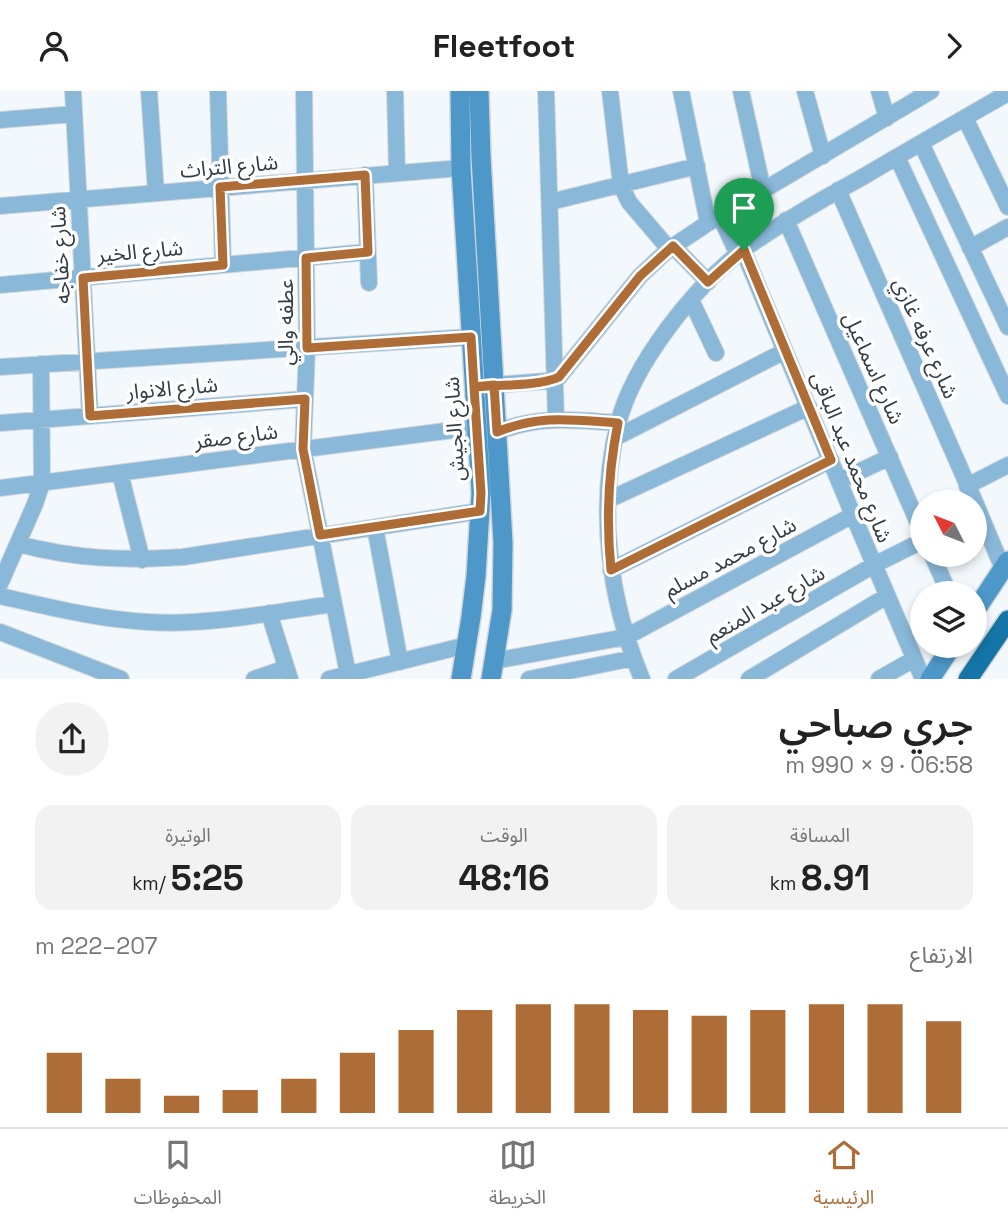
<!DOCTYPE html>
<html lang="ar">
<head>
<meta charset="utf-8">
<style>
  :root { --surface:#fff; --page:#f2f2f2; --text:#222; --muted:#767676; --line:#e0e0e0; --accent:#ae6d36 }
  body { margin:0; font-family:"Space Grotesk","Noto Sans Arabic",sans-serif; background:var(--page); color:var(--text); direction:rtl; height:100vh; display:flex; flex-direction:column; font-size:26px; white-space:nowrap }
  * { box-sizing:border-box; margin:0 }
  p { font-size:23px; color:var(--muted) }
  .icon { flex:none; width:38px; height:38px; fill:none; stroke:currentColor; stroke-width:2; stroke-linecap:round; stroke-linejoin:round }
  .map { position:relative; height:588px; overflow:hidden; direction:ltr }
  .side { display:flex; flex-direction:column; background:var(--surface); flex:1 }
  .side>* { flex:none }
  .needle { width:46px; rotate:312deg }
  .fabs { position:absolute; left:910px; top:399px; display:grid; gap:14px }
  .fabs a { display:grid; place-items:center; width:77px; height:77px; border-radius:50%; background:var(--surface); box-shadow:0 4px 10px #0003; font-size:35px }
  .pin { position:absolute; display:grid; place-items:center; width:60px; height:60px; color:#fff; margin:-72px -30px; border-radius:50% 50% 50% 0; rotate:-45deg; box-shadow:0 0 7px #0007 }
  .pin .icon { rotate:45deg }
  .round { display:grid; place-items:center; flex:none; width:74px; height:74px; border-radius:37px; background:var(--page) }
  .summary { display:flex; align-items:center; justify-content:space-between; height:119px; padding:0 35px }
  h1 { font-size:38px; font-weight:600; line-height:52px }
  .metrics { display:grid; grid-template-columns:repeat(3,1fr); gap:10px; height:119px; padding:7px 35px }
  .metrics div { display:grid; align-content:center; border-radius:18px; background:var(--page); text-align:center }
  .metrics b { font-size:35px; font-weight:600 }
  .metrics small { font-size:19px; font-weight:400 }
  .metrics p { font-size:19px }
  .chart { height:196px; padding:14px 35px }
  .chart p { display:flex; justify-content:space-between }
  .chart svg { width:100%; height:126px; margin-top:7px; stroke:var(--accent); stroke-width:6 }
  header { display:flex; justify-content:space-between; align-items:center; height:91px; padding:0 35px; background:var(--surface); font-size:32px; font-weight:600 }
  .menu { display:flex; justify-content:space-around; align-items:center; height:98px; border-top:2px solid var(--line); background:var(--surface); font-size:19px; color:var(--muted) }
  .menu a { display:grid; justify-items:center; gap:4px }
  .menu .on { color:var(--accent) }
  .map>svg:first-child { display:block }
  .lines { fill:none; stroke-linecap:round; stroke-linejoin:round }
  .minor-casing { stroke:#d0d6db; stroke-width:18 }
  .secondary-casing { stroke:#d0d6db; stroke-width:22 }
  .trunk-casing { stroke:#d0d6db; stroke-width:22 }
  .minor { stroke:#8ab8d9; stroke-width:16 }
  .secondary { stroke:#4d98c8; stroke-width:19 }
  .trunk { stroke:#1475a6; stroke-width:19 }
  .route-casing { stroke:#fff; stroke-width:14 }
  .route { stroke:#ae6d36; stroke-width:9 }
  .labels { text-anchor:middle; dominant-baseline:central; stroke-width:7; stroke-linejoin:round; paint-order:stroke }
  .street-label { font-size:21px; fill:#333d45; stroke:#fff }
</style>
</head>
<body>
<header><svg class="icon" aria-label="forward" viewBox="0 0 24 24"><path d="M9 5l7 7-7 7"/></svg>Fleetfoot<svg class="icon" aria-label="person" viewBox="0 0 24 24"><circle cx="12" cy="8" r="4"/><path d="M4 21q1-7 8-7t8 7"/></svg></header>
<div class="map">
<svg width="1008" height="588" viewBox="0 0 1008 588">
  <rect width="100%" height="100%" fill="#f3f8fc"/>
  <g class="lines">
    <defs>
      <path id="minor" d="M 73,0 L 90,325
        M 149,0 L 156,102
        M 218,0 L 223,174
        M 304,0 L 307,257 L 303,358 L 348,583
        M 395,0 L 397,81
        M 546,0 L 556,328
        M 610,0 L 621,94 L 629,111 L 669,158
        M 681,0 L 708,132
        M 741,0 L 763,99
        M 805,0 L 823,65
        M 879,0 L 887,27
        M 965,27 L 1008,116
        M 0,29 L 74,23
        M 921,52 L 1008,236
        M 897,66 L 1008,305
        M 365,84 L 369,192
        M 838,99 L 975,411
        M 550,111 L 697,75
        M 0,115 L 461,77
        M 720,125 L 738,164
        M 786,129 L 922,441
        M 673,155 L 708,191
        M 970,157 L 1008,136
        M 743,159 L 853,424 L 923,588
        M 0,194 L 368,161
        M 691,209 L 716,262
        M 0,276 L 471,246
        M 494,294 L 547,290 L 559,286 L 640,185 L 669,158 L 708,132 L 931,0
        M 0,332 L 305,308
        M 497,341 C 540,324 573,329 618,332
        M 615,347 L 785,260
        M 120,382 L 142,469
        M 839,390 L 890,366
        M 967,395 L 1008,374
        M 0,397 L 477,336
        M 608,409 L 809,316
        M 975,411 L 1003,478
        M 375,436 L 400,571
        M 18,453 C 76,468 123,470 183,466 L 480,420
        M 932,464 L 949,502
        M 611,479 L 831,369
        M 0,493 L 35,413 L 42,392 L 41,273
        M 0,505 C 49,516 97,528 148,531 C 209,535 273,521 334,513
        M 269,522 L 290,588
        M 0,541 L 121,588
        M 494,570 L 626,546 L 853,424
        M 254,588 L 286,577
        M 329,588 L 467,554
        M 529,588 L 634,567
        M 642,588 C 609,509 597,418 618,333 C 633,273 694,196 743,159 C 780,132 821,109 861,87 C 910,58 959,30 1008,2
        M 676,588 L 874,474 L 922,450
        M 749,588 L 887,505
        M 879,588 L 914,568"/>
      <path id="secondary" d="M 460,0 L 461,77 L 481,402 L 476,485 L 471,526 L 461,588
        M 479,0 L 481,66 L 503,452 L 502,519 L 491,588
        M 975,520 L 1008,470
        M 930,588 L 952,555"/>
      <path id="trunk" d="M 968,588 L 1008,529"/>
    </defs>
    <use href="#minor" class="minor-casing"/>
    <use href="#secondary" class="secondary-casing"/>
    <use href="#trunk" class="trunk-casing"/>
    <use href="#minor" class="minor"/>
    <use href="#secondary" class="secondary"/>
    <use href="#trunk" class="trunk"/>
  </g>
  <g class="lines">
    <defs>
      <path id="route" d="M 744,159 L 708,191 L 673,155 L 640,185 L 559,286 C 541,295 496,294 474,296 L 471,246 L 307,257 L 306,167 L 368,161 L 365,84 L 220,96 L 223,174 L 83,187 L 90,325 L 305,308 L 303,358 L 320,444 L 480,420 L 481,402 L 474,296 L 494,294 L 497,341 C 541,323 572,329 618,332 C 608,381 606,429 611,479 L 831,369 L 744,159"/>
    </defs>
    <use href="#route" class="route-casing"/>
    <use href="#route" class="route"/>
  </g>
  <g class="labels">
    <g class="street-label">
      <text transform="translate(229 75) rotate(-5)">شارع التراث</text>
      <text transform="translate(140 160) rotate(-5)">شارع الخير</text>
      <text transform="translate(60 164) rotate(-93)">شارع خفاجه</text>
      <text transform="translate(285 231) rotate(-90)">عطفه والي</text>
      <text transform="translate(926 247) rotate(66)">شارع عرفه غازي</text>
      <text transform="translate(874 277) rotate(66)">شارع اسماعيل</text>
      <text transform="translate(172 297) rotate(-5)">شارع الانوار</text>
      <text transform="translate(454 338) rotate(-93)">شارع الجيش</text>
      <text transform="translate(236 345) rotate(-7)">شارع صقر</text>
      <text transform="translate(852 366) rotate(68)">شارع محمد عبد الباقى</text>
      <text transform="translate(730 466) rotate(-28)">شارع محمد مسلم</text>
      <text transform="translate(765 513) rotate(-30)">شارع عبد المنعم</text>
    </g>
  </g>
</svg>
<div class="fabs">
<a><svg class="needle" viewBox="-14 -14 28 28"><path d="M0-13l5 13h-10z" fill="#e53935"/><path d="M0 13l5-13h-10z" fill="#767676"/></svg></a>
<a><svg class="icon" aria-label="layers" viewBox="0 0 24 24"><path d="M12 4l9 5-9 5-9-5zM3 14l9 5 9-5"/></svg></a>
</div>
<div class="pin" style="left:744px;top:159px;background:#1e9e55"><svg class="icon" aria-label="arrive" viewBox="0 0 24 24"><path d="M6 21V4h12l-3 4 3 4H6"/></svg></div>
</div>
<section class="side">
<div class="summary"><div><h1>جري صباحي</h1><p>06:58 · 9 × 990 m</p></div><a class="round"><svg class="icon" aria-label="share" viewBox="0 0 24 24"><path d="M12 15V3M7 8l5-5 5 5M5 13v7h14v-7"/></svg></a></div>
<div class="metrics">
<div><p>المسافة</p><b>8.91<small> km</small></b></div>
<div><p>الوقت</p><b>48:16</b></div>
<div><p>الوتيرة</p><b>5:25<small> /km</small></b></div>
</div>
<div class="chart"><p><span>الارتفاع</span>207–222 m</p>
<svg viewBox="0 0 160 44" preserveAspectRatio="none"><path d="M5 44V23M15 44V32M25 44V38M35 44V36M45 44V32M55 44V23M65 44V15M75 44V8M85 44V6M95 44V6M105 44V8M115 44V10M125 44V8M135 44V6M145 44V6M155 44V12"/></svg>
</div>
</section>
<nav class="menu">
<a class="on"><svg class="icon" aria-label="home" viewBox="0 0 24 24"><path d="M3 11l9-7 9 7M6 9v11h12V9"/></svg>الرئيسية</a>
<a><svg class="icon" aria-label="map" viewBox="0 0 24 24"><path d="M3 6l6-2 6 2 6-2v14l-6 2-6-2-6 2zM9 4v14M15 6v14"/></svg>الخريطة</a>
<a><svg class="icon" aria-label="saved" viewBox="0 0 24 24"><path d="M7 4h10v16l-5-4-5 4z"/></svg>المحفوظات</a>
</nav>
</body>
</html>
